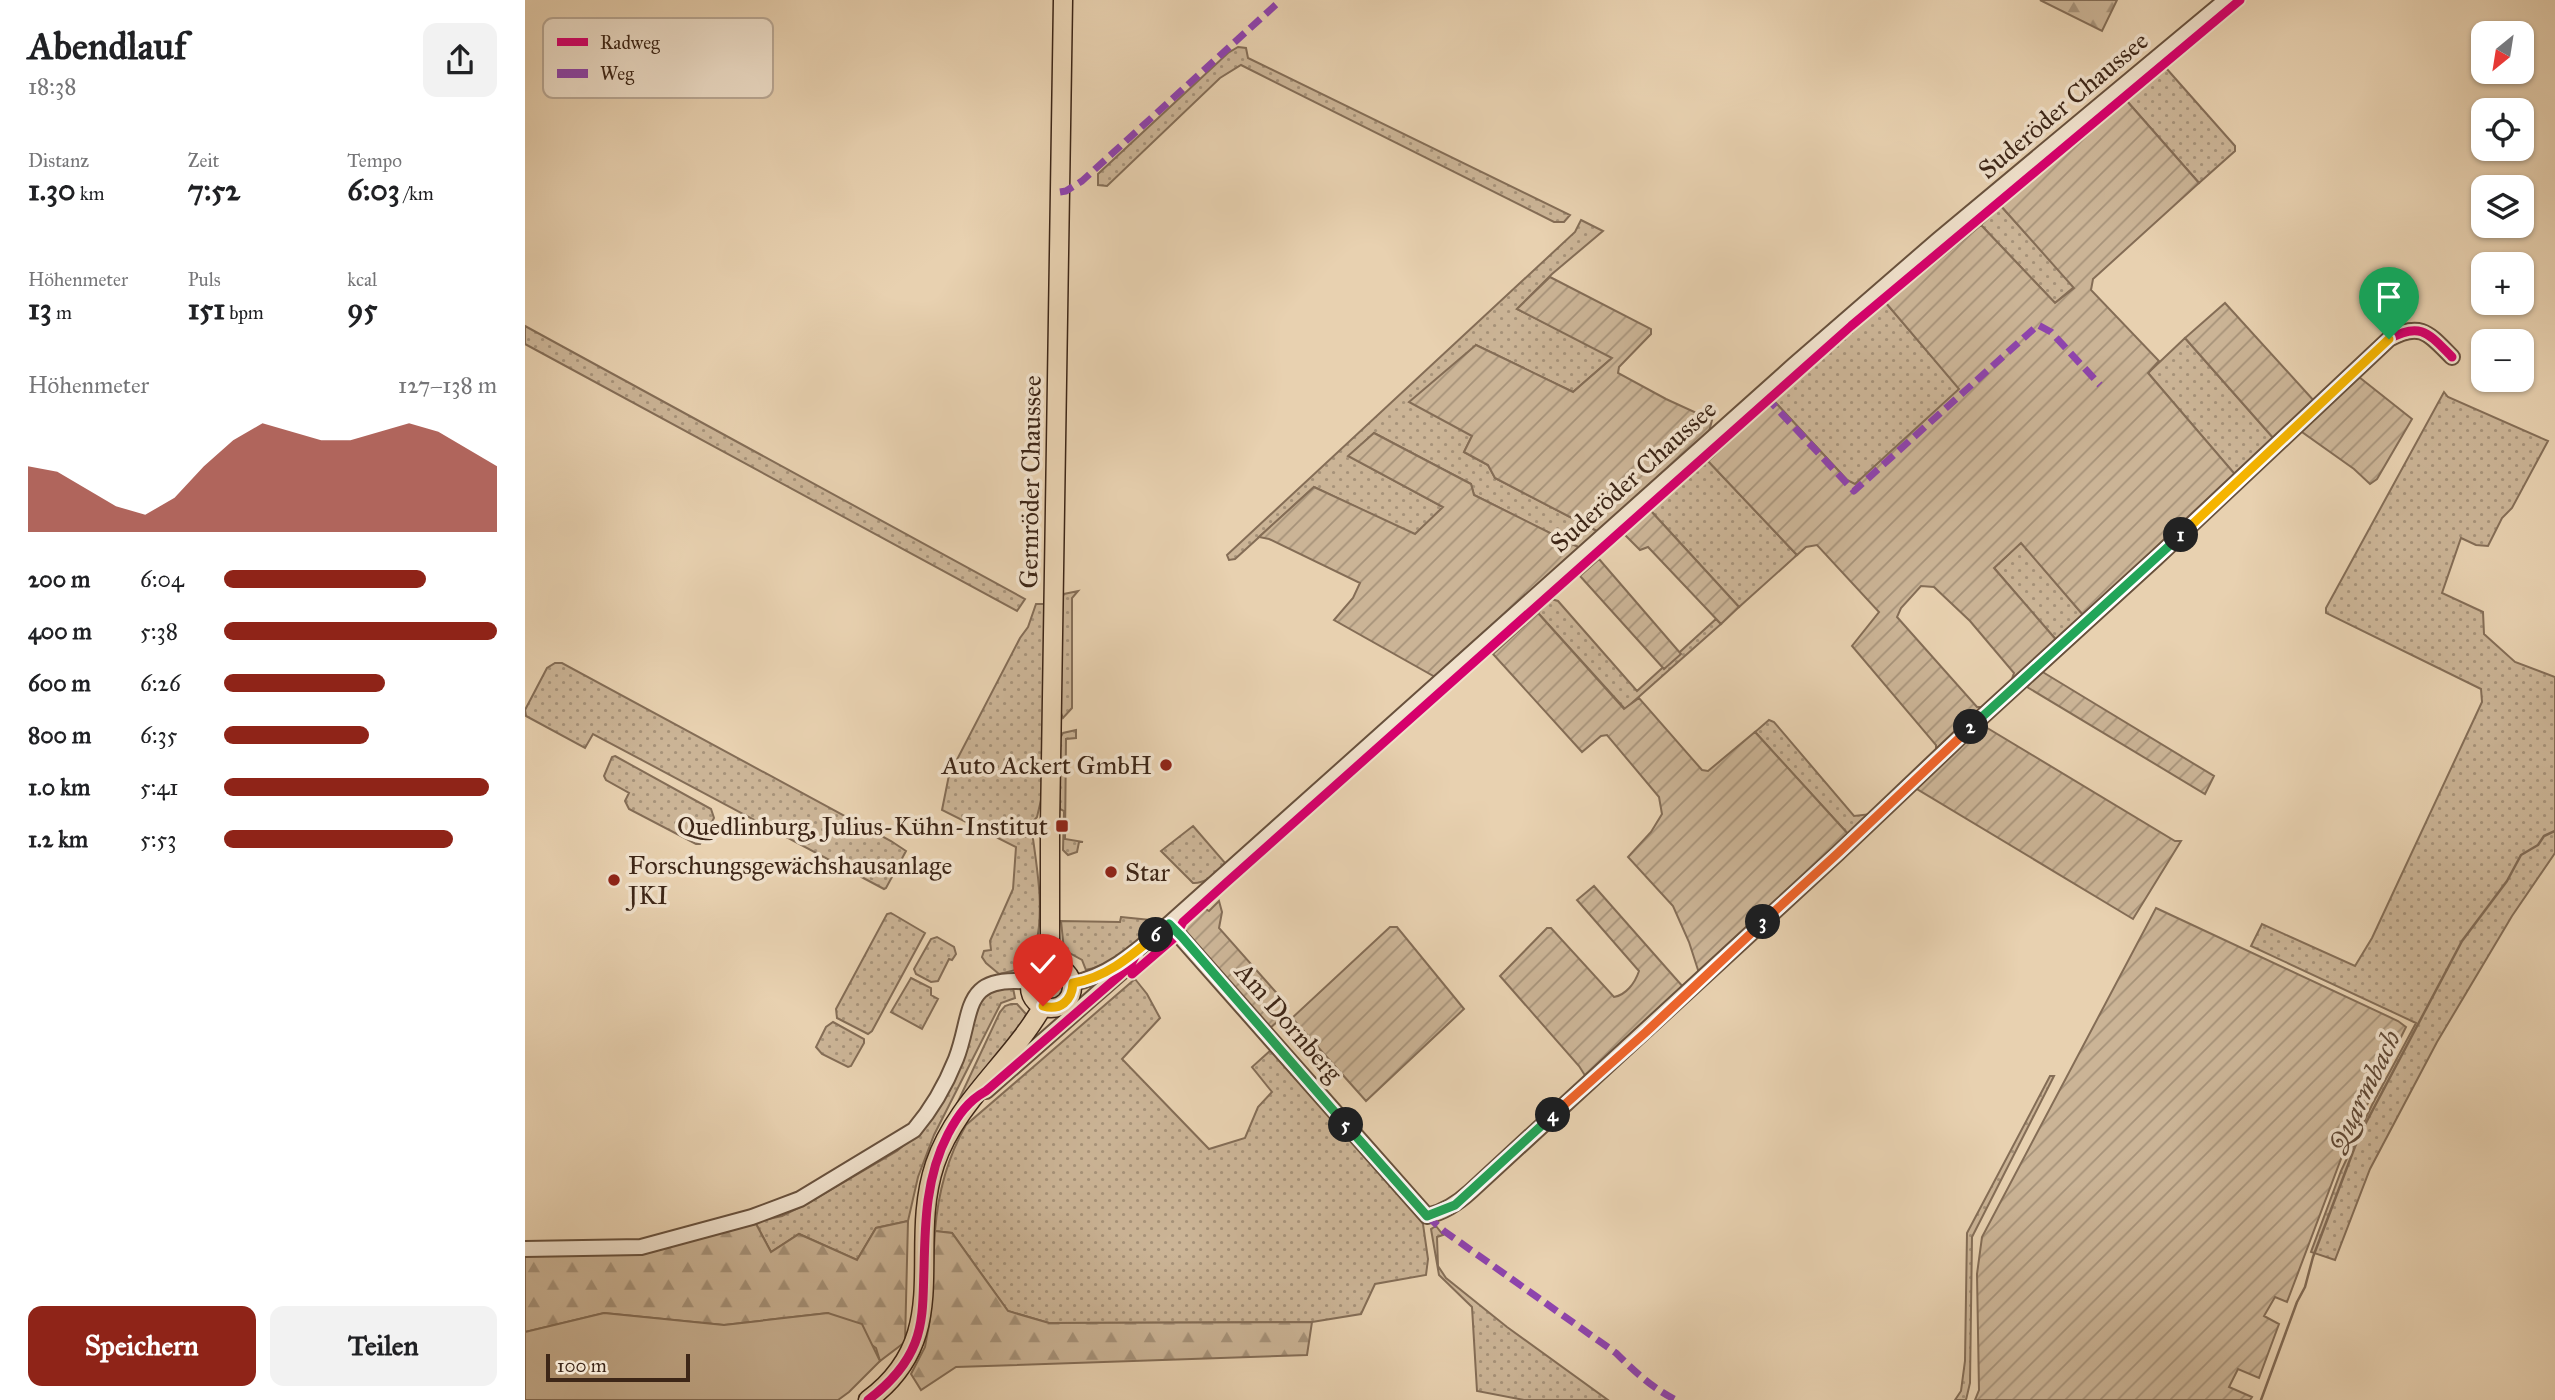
<!DOCTYPE html>
<html lang="de">
<head>
<meta charset="utf-8">
<style>
  :root { --surface:#fff; --page:#f2f2f2; --text:#202124; --muted:#757577; --accent:#8f2418 }
  body { margin:0; font-family:"IM FELL Great Primer",serif; background:var(--page); color:var(--text); height:100vh; display:flex; flex-direction:column; font-size:26px; white-space:nowrap }
  * { box-sizing:border-box; margin:0 }
  p { font-size:23px; color:var(--muted) }
  .icon { flex:none; width:38px; height:38px; fill:none; stroke:currentColor; stroke-width:2; stroke-linecap:round; stroke-linejoin:round }
  .map { position:relative; flex:1; overflow:hidden }
  .side { display:flex; flex-direction:column; background:var(--surface); width:525px }
  .side>* { flex:none }
  .needle { width:46px; rotate:210deg }
  .buttons { position:absolute; left:1946px; top:21px; display:grid; gap:14px }
  .buttons a { display:grid; place-items:center; width:63px; height:63px; border-radius:14px; background:var(--surface); box-shadow:0 2px 5px #0004; font-size:35px }
  .scale { position:absolute; left:21px; bottom:18px; width:144px; box-sizing:border-box; padding-left:7px; border:4px solid #3d2617; border-top:0; font-size:19px; line-height:24px; white-space:nowrap; color:#3d2617; -webkit-text-stroke:5px #f0e1cc; paint-order:stroke }
  .pin { position:absolute; display:grid; place-items:center; width:60px; height:60px; color:#fff; margin:-72px -30px; border-radius:50% 50% 50% 0; rotate:-45deg; box-shadow:0 0 7px #0007 }
  .pin .icon { rotate:45deg }
  .km { position:absolute; width:35px; height:35px; margin:-18px; border-radius:50%; background:#222; color:#fff; font-size:19px; line-height:35px; text-align:center }
  .round { display:grid; place-items:center; flex:none; width:74px; height:74px; border-radius:14px; background:var(--page) }
  .overview { display:flex; align-items:center; justify-content:space-between; height:119px; padding:0 28px }
  h1 { font-size:38px; font-weight:700; line-height:52px }
  .metrics { display:grid; grid-template-columns:repeat(3,1fr); gap:10px; height:119px; padding:7px 28px }
  .metrics div { display:grid; align-content:center }
  .metrics b { font-size:30px; font-weight:700 }
  .metrics small { font-size:19px; font-weight:400 }
  .metrics p { font-size:19px }
  .chart { height:196px; padding:14px 28px }
  .chart p { display:flex; justify-content:space-between }
  .chart svg { width:100%; height:126px; margin-top:7px; fill:var(--accent); opacity:.7 }
  .action { display:flex; gap:14px; margin-top:auto; padding:14px 28px }
  .action a { flex:1; height:80px; border-radius:14px; background:var(--accent); color:#fff; font-size:28px; font-weight:700; line-height:80px; text-align:center }
  .action a+a { background:var(--page); color:var(--text) }
  ul { padding:0 28px; list-style:none; font-size:23px }
  li { display:grid; grid-template-columns:112px 84px 1fr; align-items:center; height:52px }
  li i { height:18px; border-radius:9px; background:var(--accent) }
  main { display:flex; flex:1; min-height:0 }
  .map>svg:first-child { display:block }
  .grass { fill:url(#grass-dots); stroke:#846d56; stroke-width:2 }
  .forest { fill:url(#forest-firs); stroke:#846d56; stroke-width:2 }
  .garden { fill:url(#garden-furrows); stroke:#846d56; stroke-width:2 }
  .pitch { fill:#cbb496; stroke:#846d56; stroke-width:2 }
  .lines { fill:none; stroke-linecap:round; stroke-linejoin:round }
  .stream { stroke:#816a54; stroke-width:2.5 }
  .minor-casing { stroke:#68513d; stroke-width:18 }
  .major-casing { stroke:#3d2617; stroke-width:21 }
  .minor { stroke:#f0e1cc; stroke-width:14 }
  .major { stroke:#e8d1b0; stroke-width:18 }
  .quiet { stroke:#8e44ad; stroke-width:7; stroke-dasharray:14 7; stroke-linecap:butt }
  .cycleway-casing { stroke:#f0e1cc; stroke-width:13 }
  .cycleway { stroke:#d6006c; stroke-width:9 }
  .split-1-casing { stroke:#fff; stroke-width:14 }
  .split-2-casing { stroke:#fff; stroke-width:14 }
  .split-3-casing { stroke:#fff; stroke-width:14 }
  .split-4-casing { stroke:#fff; stroke-width:14 }
  .split-5-casing { stroke:#fff; stroke-width:14 }
  .split-6-casing { stroke:#fff; stroke-width:14 }
  .split-7-casing { stroke:#fff; stroke-width:14 }
  .split-1 { stroke:#f5b400; stroke-width:9 }
  .split-2 { stroke:#22a559; stroke-width:9 }
  .split-3 { stroke:#f0652b; stroke-width:9 }
  .split-4 { stroke:#f0652b; stroke-width:9 }
  .split-5 { stroke:#22a559; stroke-width:9 }
  .split-6 { stroke:#22a559; stroke-width:9 }
  .split-7 { stroke:#f5b400; stroke-width:9 }
  .poi-dot { fill:#8f2418; stroke:#f0e1cc; stroke-width:2.5 }
  .labels { text-anchor:middle; dominant-baseline:central; stroke-width:7; stroke-linejoin:round; paint-order:stroke }
  .street-label { font-size:26px; fill:#3d2617; stroke:#f0e1cc }
  .poi-label { font-size:26px; fill:#3d2617; stroke:#f0e1cc; text-anchor:end }
  .water-label { font-size:28px; font-style:italic; fill:#5f4835; stroke:#f0e1cc }
  .key { fill:#f0e1cc; stroke:#baa996; stroke-width:2 }
  .key-label { font-size:19px; fill:#3d2617 }
</style>
</head>
<body>
<main>
<section class="side">
<div class="overview"><div><h1>Abendlauf</h1><p>18:38</p></div><a class="round"><svg class="icon" aria-label="share" viewBox="0 0 24 24"><path d="M12 15V3M7 8l5-5 5 5M5 13v7h14v-7"/></svg></a></div>
<div class="metrics">
<div><p>Distanz</p><b>1.30<small> km</small></b></div>
<div><p>Zeit</p><b>7:52</b></div>
<div><p>Tempo</p><b>6:03<small> /km</small></b></div>
</div>
<div class="metrics">
<div><p>Höhenmeter</p><b>13<small> m</small></b></div>
<div><p>Puls</p><b>151<small> bpm</small></b></div>
<div><p>kcal</p><b>95</b></div>
</div>
<div class="chart"><p><span>Höhenmeter</span>127–138 m</p>
<svg viewBox="0 0 160 44" preserveAspectRatio="none"><path d="M0 44V21L10 23L20 29L30 35L40 38L50 32L60 21L70 12L80 6L90 9L100 12L110 12L120 9L130 6L140 9L150 15L160 21V44z"/></svg>
</div>
<ul>
<li><b>200 m</b>6:04<i style="width:74%"></i></li>
<li><b>400 m</b>5:38<i style="width:100%"></i></li>
<li><b>600 m</b>6:26<i style="width:59%"></i></li>
<li><b>800 m</b>6:35<i style="width:53%"></i></li>
<li><b>1.0 km</b>5:41<i style="width:97%"></i></li>
<li><b>1.2 km</b>5:53<i style="width:84%"></i></li>
</ul>
<div class="action"><a>Speichern</a><a>Teilen</a></div>
</section>
<div class="map">
<svg width="2030" height="1400" viewBox="0 0 2030 1400">
  <defs>
    <pattern id="grass-dots" width="8" height="8" patternUnits="userSpaceOnUse" patternTransform="scale(1.75)"><rect width="8" height="8" fill="#cbb496"/><path d="M2 2h.1M6 6h.1" fill="none" stroke="#a69279" stroke-width="1.8" stroke-linecap="round"/></pattern>
    <pattern id="forest-firs" width="22" height="20" patternUnits="userSpaceOnUse" patternTransform="scale(1.75)"><rect width="22" height="20" fill="#cbb496"/><path d="M5 1l3.5 6h-7zM16 11l3.5 6h-7z" fill="#a69279"/></pattern>
    <pattern id="garden-furrows" width="10" height="10" patternUnits="userSpaceOnUse" patternTransform="scale(1.75)"><rect width="10" height="10" fill="#cbb496"/><path d="M-1 1l2-2M0 10L10 0M9 11l2-2" fill="none" stroke="#a69279"/></pattern>
  </defs>
  <rect width="100%" height="100%" fill="#e8d1b0"/>
  <filter id="stains"><feTurbulence type="fractalNoise" baseFrequency=".00286" numOctaves="4"/><feColorMatrix values="0 0 0 0 .2 0 0 0 0 .09 0 0 0 0 .02 0 0 0 .5 -.17"/></filter>
  <radialGradient id="worn" r=".72"><stop offset=".6" stop-color="#630" stop-opacity="0"/><stop offset="1" stop-color="#630" stop-opacity=".3"/></radialGradient>
  <path class="grass" d="M 713,47 L 721,48 L 723,58 L 1045,215 L 1039,222 L 1029,222 L 716,65 L 695,78 L 582,186 L 573,185 L 573,174 L 703,53 Z
    M 1641,68 L 1710,146 L 1710,151 L 1674,183 L 1601,100 Z
    M 1476,206 L 1549,287 L 1530,303 L 1456,225 Z
    M 1056,220 L 1078,231 L 1027,274 L 992,309 L 1088,357 L 1048,392 L 951,345 L 947,436 L 939,452 L 963,465 L 970,478 L 1072,531 L 1055,548 L 949,495 L 946,484 L 849,433 L 824,456 L 918,507 L 890,535 L 789,487 L 710,559 L 704,560 L 702,555 L 1050,232 Z
    M 1361,303 L 1435,389 L 1330,485 L 1322,480 L 1249,401 L 1351,309 Z
    M 0,326 L 500,599 L 492,611 L 0,344 Z
    M 1660,338 L 1750,440 L 1711,476 L 1623,373 Z
    M 1919,392 L 1923,397 L 2023,441 L 1987,508 L 1977,518 L 1963,546 L 1951,545 L 1936,538 L 1917,593 L 1958,612 L 1959,634 L 1990,662 L 2030,677 L 2030,853 L 1987,916 L 1912,1042 L 1845,1169 L 1810,1260 L 1786,1252 L 1816,1171 L 1847,1105 L 1891,1023 L 1726,946 L 1737,924 L 1830,966 L 1847,938 L 1957,702 L 1956,689 L 1801,613 L 1801,608 Z
    M 1183,461 L 1272,555 L 1214,607 L 1125,510 L 1175,464 Z
    M 1496,542 L 1559,616 L 1533,642 L 1469,568 Z
    M 553,591 L 547,598 L 547,708 L 538,718 L 534,708 L 536,600 L 539,594 Z
    M 1026,599 L 1033,601 L 1112,691 L 1191,619 L 1196,624 L 1100,709 L 1013,613 Z
    M 511,604 L 523,604 L 521,779 L 512,817 L 506,824 C 511,864 520,905 511,945 C 509,954 495,960 491,970 L 474,974 L 461,963 L 457,957 L 459,951 L 466,950 L 465,941 L 488,889 L 491,847 L 417,810 L 424,775 L 495,638 L 503,627 Z
    M 30,663 L 37,663 L 366,841 L 381,851 L 361,888 L 359,889 L 68,734 L 60,748 L 1,716 L 0,710 L 22,668 Z
    M 1244,720 L 1249,722 L 1329,816 L 1346,814 L 1324,835 L 1230,732 Z
    M 551,730 L 551,738 L 541,739 L 540,839 L 558,842 L 554,842 L 552,852 L 543,855 L 538,850 L 539,811 L 535,809 C 535,789 526,750 538,733 Z
    M 90,756 L 186,809 L 189,818 L 175,844 L 171,844 L 104,809 L 100,801 L 104,793 L 81,780 L 79,776 L 87,757 Z
    M 668,826 L 701,864 C 691,872 681,884 668,883 L 636,851 Z
    M 366,913 L 400,933 L 347,1031 L 343,1034 L 312,1018 L 311,1009 L 362,914 Z
    M 596,917 L 636,921 C 613,941 591,964 561,970 L 557,960 L 539,950 L 536,921 L 595,922 Z
    M 412,937 L 429,947 L 431,954 L 427,960 L 424,959 L 413,981 L 406,982 L 391,974 L 389,969 L 406,939 Z
    M513 986a13 13 0 1 1 26 0a13 13 0 1 1-26 0Z
    M 386,978 L 406,988 L 406,995 L 413,999 L 397,1029 L 366,1012 Z
    M 610,979 L 622,994 L 635,1018 L 597,1059 L 684,1149 L 720,1138 L 733,1107 L 747,1092 L 727,1067 L 746,1050 L 888,1209 L 898,1224 L 903,1259 L 901,1275 L 850,1284 L 836,1314 L 787,1322 L 524,1323 L 483,1311 L 427,1233 L 410,1231 C 413,1193 422,1158 441,1125 Z
    M 475,987 L 488,988 L 490,998 L 476,1003 L 409,1135 L 393,1177 L 383,1221 L 351,1228 L 332,1260 L 274,1234 L 246,1252 L 230,1222 L 257,1216 L 283,1203 L 372,1151 L 398,1129 L 441,1037 L 458,996 Z
    M 486,1004 L 492,1004 L 501,1014 L 497,1025 L 422,1125 L 475,1012 L 480,1006 Z
    M 308,1022 L 339,1039 L 339,1043 L 326,1066 L 323,1067 L 297,1054 L 291,1047 L 301,1027 Z
    M 1525,1076 L 1529,1076 L 1447,1237 L 1445,1383 L 1441,1400 L 1430,1400 L 1436,1391 L 1440,1361 L 1442,1233 Z
    M 911,1226 L 918,1235 L 912,1237 L 913,1266 L 921,1278 L 982,1327 L 1083,1400 L 999,1400 L 952,1391 L 947,1307 L 914,1275 L 906,1229 Z"/>
  <path class="forest" d="M 1515,0 L 1592,0 L 1577,31 Z
    M 383,1221 L 380,1342 L 355,1361 L 351,1348 L 303,1313 L 199,1325 L 79,1313 L 0,1332 L 0,1254 L 125,1250 L 230,1222 L 246,1252 L 274,1234 L 332,1260 L 351,1228 Z
    M 410,1231 L 427,1233 L 483,1311 L 524,1323 L 787,1322 L 782,1355 L 431,1367 L 396,1390 L 386,1374 L 400,1347 L 405,1320 Z"/>
  <path class="garden" d="M 1601,100 L 1674,183 L 1568,279 L 1566,290 L 1634,361 L 1623,373 L 1714,479 L 1559,616 L 1496,543 L 1469,568 L 1533,642 L 1485,685 L 1489,673 L 1445,621 L 1409,587 L 1396,586 L 1376,608 L 1372,617 L 1452,707 L 1459,707 L 1411,751 L 1411,745 L 1327,646 L 1354,612 L 1292,545 L 1281,547 L 1272,555 L 1183,461 L 1249,401 L 1322,480 L 1330,484 L 1434,389 L 1361,303 L 1456,225 L 1530,303 L 1549,288 L 1476,206 Z
    M 1025,277 L 1126,329 L 1126,334 L 1094,367 L 1093,373 L 1141,399 L 1187,420 L 1184,432 L 1130,483 L 1072,531 L 970,478 L 963,465 L 939,452 L 947,436 L 884,402 L 951,345 L 1048,392 L 1087,358 L 992,309 Z
    M 1700,303 L 1790,402 L 1750,440 L 1660,338 Z
    M 1834,377 L 1887,419 L 1852,479 L 1845,484 L 1829,469 L 1777,432 L 1778,427 Z
    M 849,433 L 946,484 L 949,495 L 1055,548 L 912,678 L 809,620 L 828,598 L 835,583 L 744,539 L 734,537 L 789,487 L 890,534 L 918,507 L 823,456 Z
    M 1125,510 L 1214,607 L 1196,624 L 1123,547 L 1115,550 L 1099,534 Z
    M 1074,559 L 1156,654 L 1139,669 L 1055,576 Z
    M 1013,613 L 1099,709 L 1114,698 L 1177,770 L 1183,771 L 1230,732 L 1324,835 L 1174,973 L 1164,942 L 1148,906 L 1103,857 L 1126,832 L 1137,814 L 1134,797 L 1082,735 L 1076,736 L 1057,752 L 968,654 Z
    M 1516,671 L 1689,776 L 1680,794 L 1502,687 Z
    M 1459,720 L 1459,726 L 1650,841 L 1656,841 L 1608,919 L 1392,789 L 1391,784 Z
    M 1069,886 L 1159,988 L 1061,1077 L 1054,1066 L 975,976 L 1022,928 L 1026,928 L 1089,997 C 1101,995 1110,983 1114,971 L 1052,900 Z
    M 694,901 L 697,912 L 694,928 L 764,1007 L 763,1012 L 743,1030 L 657,931 L 659,926 L 679,908 L 684,911 Z
    M 1631,908 L 1873,1021 L 1881,1027 L 1819,1151 L 1762,1302 L 1750,1297 L 1739,1316 L 1754,1324 L 1734,1378 L 1713,1369 L 1704,1387 L 1727,1397 L 1725,1400 L 1450,1400 L 1454,1390 L 1452,1274 L 1457,1237 Z
    M 865,927 L 872,927 L 939,1009 L 841,1101 L 767,1018 Z"/>
  <path class="pitch" d="M 79,1313 L 199,1325 L 303,1313 L 337,1324 L 355,1361 L 324,1392 L 313,1400 L 0,1400 L 0,1332 Z"/>
  <g class="lines">
    <path class="stream" d="M 1736,1400 L 1772,1302 L 1780,1287 L 1788,1257 L 1834,1136 L 1937,941 L 1982,881 L 1996,855 L 2013,845 L 2019,836 L 2030,831"/>
    <defs>
      <path id="minor" d="M 644,924 L 902,1216 C 920,1212 933,1203 946,1191 L 1312,854 L 1435,737 L 1631,558 L 1864,339 C 1896,321 1904,334 1927,357
        M 548,983 C 586,976 615,948 644,924 L 1269,365 L 1413,240 L 1701,0
        M 461,1091 L 609,961
        M 0,1249 L 116,1247 L 227,1217 L 275,1199 L 389,1130 C 406,1110 421,1084 431,1059 C 449,1013 435,974 505,982"/>
      <path id="major" d="M 525,965 L 525,825 L 538,0
        M505 987a21 21 0 1 1 42 0a21 21 0 1 1-42 0Z
        M 343,1400 C 431,1335 381,1251 410,1164 C 431,1102 486,1062 518,1006"/>
    </defs>
    <use href="#minor" class="minor-casing"/>
    <use href="#major" class="major-casing"/>
    <use href="#minor" class="minor"/>
    <use href="#major" class="major"/>
    <path class="quiet" d="M 535,192 L 541,191 L 557,181 L 756,0
      M 1241,397 L 1329,491 L 1513,325 L 1526,332 L 1575,385
      M 902,1216 L 919,1231 L 1091,1353 C 1109,1371 1127,1388 1151,1400"/>
    <defs>
      <path id="cycleway" d="M 607,974 L 650,937 L 658,922 L 701,883 L 1326,326 L 1715,0
        M 343,1400 C 363,1385 381,1366 390,1343 C 399,1320 398,1294 399,1269 C 400,1222 401,1176 423,1134 C 433,1115 443,1101 461,1091 L 595,975 L 605,966 L 614,949 L 644,924 L 902,1216 C 920,1212 933,1203 946,1191 L 1312,854 L 1435,737 L 1631,558 L 1864,339 C 1896,321 1904,334 1927,357"/>
    </defs>
    <use href="#cycleway" class="cycleway-casing"/>
    <use href="#cycleway" class="cycleway"/>
  </g>
  <g class="lines">
    <defs>
      <path id="split-1" d="M 1656,535 L 1864,339"/>
      <path id="split-2" d="M 1446,727 L 1656,535"/>
      <path id="split-3" d="M 1238,922 L 1312,854 L 1446,727"/>
      <path id="split-4" d="M 1028,1115 L 1121,1032 L 1238,922"/>
      <path id="split-5" d="M 821,1125 L 902,1216 L 930,1205 L 1028,1115"/>
      <path id="split-6" d="M 631,935 L 644,924 L 657,937 L 821,1125"/>
      <path id="split-7" d="M 518,1006 C 535,1011 547,1001 548,983 C 581,978 606,956 631,935"/>
    </defs>
    <use href="#split-1" class="split-1-casing"/>
    <use href="#split-2" class="split-2-casing"/>
    <use href="#split-3" class="split-3-casing"/>
    <use href="#split-4" class="split-4-casing"/>
    <use href="#split-5" class="split-5-casing"/>
    <use href="#split-6" class="split-6-casing"/>
    <use href="#split-7" class="split-7-casing"/>
    <use href="#split-1" class="split-1"/>
    <use href="#split-2" class="split-2"/>
    <use href="#split-3" class="split-3"/>
    <use href="#split-4" class="split-4"/>
    <use href="#split-5" class="split-5"/>
    <use href="#split-6" class="split-6"/>
    <use href="#split-7" class="split-7"/>
  </g>
  <g class="poi-dot">
    <circle cx="641" cy="765" r="7"/>
    <rect x="530" y="819" width="14" height="14" rx="3.5"/>
    <circle cx="586" cy="872" r="7"/>
    <circle cx="89" cy="880" r="7"/>
  </g>
  <g class="labels">
    <g class="street-label">
      <text transform="translate(1538 105) rotate(-40)">Suderöder Chaussee</text>
      <text transform="translate(1108 476) rotate(-42)">Suderöder Chaussee</text>
      <text transform="translate(505 482) rotate(-89)">Gernröder Chaussee</text>
      <text transform="translate(764 1022) rotate(49)">Am Dornberg</text>
    </g>
    <g class="poi-label">
      <text x="627" y="765">Auto Ackert GmbH</text>
      <text x="523" y="826">Quedlinburg, Julius-Kühn-Institut</text>
      <text x="103" y="865" text-anchor="start">Forschungsgewächshausanlage<tspan x="103" dy="30">JKI</tspan></text>
      <text x="600" y="872" text-anchor="start">Star</text>
    </g>
    <g class="water-label">
      <text transform="translate(1839 1091) rotate(-64)">Quarmbach</text>
    </g>
  </g>
  <rect x="18" y="18" width="230" height="80" rx="10" class="key"/>
  <rect x="32" y="38" width="31" height="8" fill="#d6006c"/>
  <rect x="32" y="69" width="31" height="9" fill="#8e44ad"/>
  <g class="key-label">
    <text x="75" y="49">Radweg</text>
    <text x="75" y="80">Weg</text>
  </g>
  <rect width="100%" height="100%" filter="url(#stains)"/>
  <rect width="100%" height="100%" fill="url(#worn)"/>
</svg>
<div class="buttons">
<a><svg class="needle" viewBox="-14 -14 28 28"><path d="M0-13l5 13h-10z" fill="#e53935"/><path d="M0 13l5-13h-10z" fill="#757577"/></svg></a>
<a><svg class="icon" aria-label="locate" viewBox="0 0 24 24"><circle cx="12" cy="12" r="6"/><path d="M12 2v4M12 18v4M2 12h4M18 12h4"/></svg></a>
<a><svg class="icon" aria-label="layers" viewBox="0 0 24 24"><path d="M12 4l9 5-9 5-9-5zM3 14l9 5 9-5"/></svg></a>
<a>+</a>
<a>−</a>
</div>
<div class="scale">100 m</div>
<div class="pin" style="left:1864px;top:339px;background:#1e9e55"><svg class="icon" aria-label="arrive" viewBox="0 0 24 24"><path d="M6 21V4h12l-3 4 3 4H6"/></svg></div>
<div class="pin" style="left:518px;top:1006px;background:#d93025"><svg class="icon" aria-label="check" viewBox="0 0 24 24"><path d="M5 12l5 5 9-10"/></svg></div>
<b class="km" style="left:1656px;top:535px">1</b>
<b class="km" style="left:1446px;top:727px">2</b>
<b class="km" style="left:1238px;top:922px">3</b>
<b class="km" style="left:1028px;top:1115px">4</b>
<b class="km" style="left:821px;top:1125px">5</b>
<b class="km" style="left:631px;top:935px">6</b>
</div>
</main>
</body>
</html>
